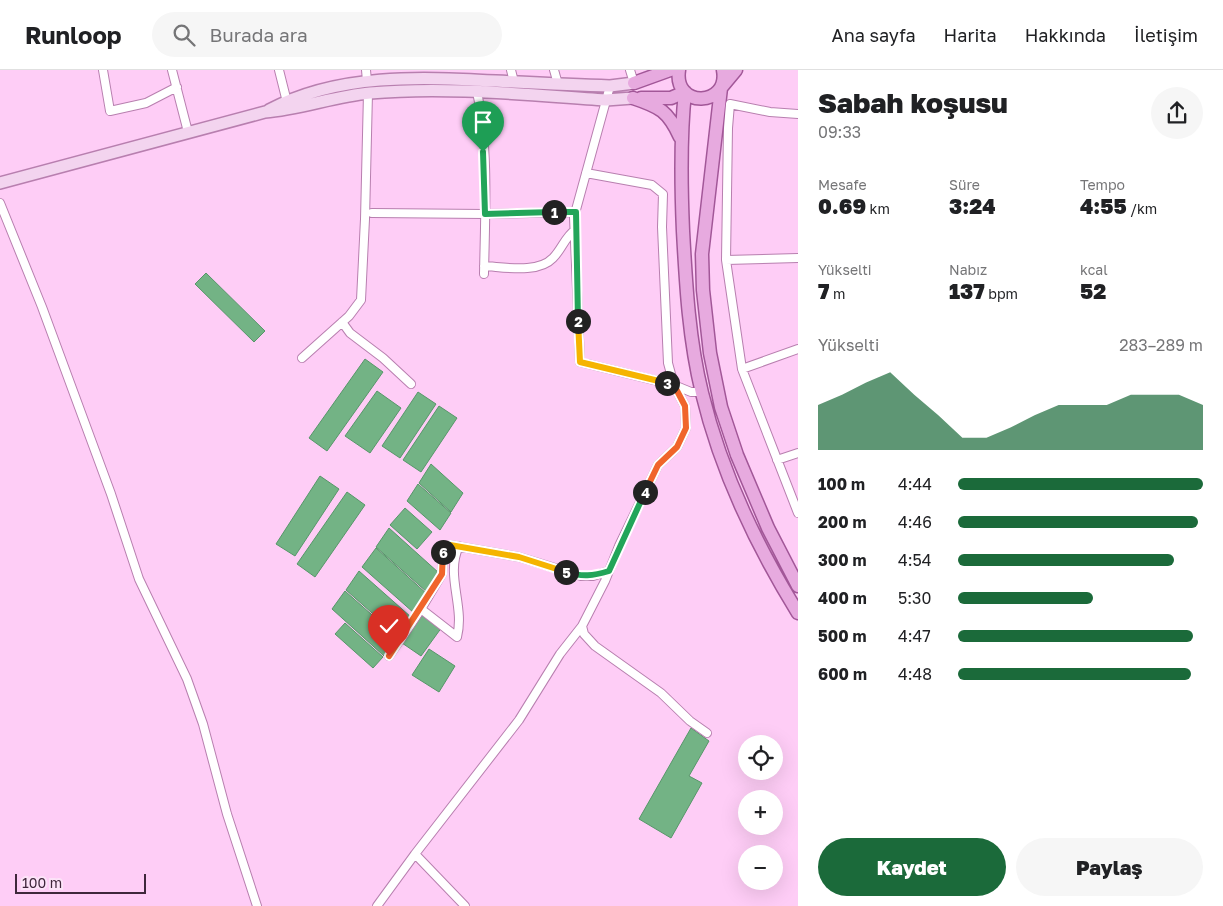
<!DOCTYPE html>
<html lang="tr">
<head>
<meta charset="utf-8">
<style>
  :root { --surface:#fff; --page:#f6f6f6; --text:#202124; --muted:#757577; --line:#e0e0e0; --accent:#1b6a3a }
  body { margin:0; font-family:"Golos Text",sans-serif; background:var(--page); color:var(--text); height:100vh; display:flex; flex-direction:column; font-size:19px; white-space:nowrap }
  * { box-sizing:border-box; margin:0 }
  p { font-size:16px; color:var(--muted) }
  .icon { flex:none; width:28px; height:28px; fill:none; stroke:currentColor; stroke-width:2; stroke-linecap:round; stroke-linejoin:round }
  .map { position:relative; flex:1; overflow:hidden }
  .side { display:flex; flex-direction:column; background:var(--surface); width:425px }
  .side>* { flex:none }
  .buttons { position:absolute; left:738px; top:665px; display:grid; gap:10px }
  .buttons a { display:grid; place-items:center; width:45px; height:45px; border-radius:50%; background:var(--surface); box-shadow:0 5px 20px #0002; font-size:25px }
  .scale { position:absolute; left:15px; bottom:12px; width:131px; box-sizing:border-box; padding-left:5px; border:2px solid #3f273b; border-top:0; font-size:14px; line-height:18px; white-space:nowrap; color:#3f273b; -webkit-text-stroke:4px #fce3f8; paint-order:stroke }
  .pin { position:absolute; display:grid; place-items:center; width:42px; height:42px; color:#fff; margin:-51px -21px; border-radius:50% 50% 50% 0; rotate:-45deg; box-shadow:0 0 5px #0007 }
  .pin .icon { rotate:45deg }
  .km { position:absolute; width:25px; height:25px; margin:-12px; border-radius:50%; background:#222; color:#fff; font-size:14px; line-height:25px; text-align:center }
  .round { display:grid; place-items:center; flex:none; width:52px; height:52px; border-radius:26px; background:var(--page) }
  .headline { display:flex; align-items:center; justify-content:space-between; height:85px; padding:0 20px }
  h1 { font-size:28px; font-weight:800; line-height:38px }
  .figures { display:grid; grid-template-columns:repeat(3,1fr); gap:8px; height:85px; padding:5px 20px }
  .figures div { display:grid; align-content:center }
  .figures b { font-size:21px; font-weight:800 }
  .figures small { font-size:14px; font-weight:400 }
  .figures p { font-size:14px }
  .chart { height:140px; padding:10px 20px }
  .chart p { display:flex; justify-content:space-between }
  .chart svg { width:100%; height:90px; margin-top:5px; fill:var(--accent); opacity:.7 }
  .cta { display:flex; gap:10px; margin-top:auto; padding:10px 20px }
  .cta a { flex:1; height:58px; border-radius:30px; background:var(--accent); color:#fff; font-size:20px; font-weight:800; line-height:58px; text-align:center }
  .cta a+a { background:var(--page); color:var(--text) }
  ul { padding:0 20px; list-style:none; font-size:16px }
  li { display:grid; grid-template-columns:80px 60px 1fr; align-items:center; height:38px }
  li i { height:12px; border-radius:6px; background:var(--accent) }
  header { display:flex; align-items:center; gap:30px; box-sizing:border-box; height:70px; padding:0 25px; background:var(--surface); border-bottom:1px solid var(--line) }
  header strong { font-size:24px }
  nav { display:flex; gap:28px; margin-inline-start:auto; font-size:18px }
  .search { width:350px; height:45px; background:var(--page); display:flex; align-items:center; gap:12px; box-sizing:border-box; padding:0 18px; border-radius:28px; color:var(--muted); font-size:19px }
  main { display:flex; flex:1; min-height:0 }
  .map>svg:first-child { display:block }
  .building { fill:#73b385; stroke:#569669 }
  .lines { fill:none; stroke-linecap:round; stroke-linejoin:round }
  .street-casing { stroke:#b87faf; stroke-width:10 }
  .secondary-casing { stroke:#b87faf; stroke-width:14 }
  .primary-casing { stroke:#a25798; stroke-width:15 }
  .street { stroke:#fff; stroke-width:8 }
  .secondary { stroke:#f3d4ef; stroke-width:11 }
  .primary { stroke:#e7aadf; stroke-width:12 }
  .split-1-casing { stroke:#fff; stroke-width:10 }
  .split-2-casing { stroke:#fff; stroke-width:10 }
  .split-3-casing { stroke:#fff; stroke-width:10 }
  .split-4-casing { stroke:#fff; stroke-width:10 }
  .split-5-casing { stroke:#fff; stroke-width:10 }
  .split-6-casing { stroke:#fff; stroke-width:10 }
  .split-7-casing { stroke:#fff; stroke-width:10 }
  .split-1 { stroke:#22a559; stroke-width:6 }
  .split-2 { stroke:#22a559; stroke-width:6 }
  .split-3 { stroke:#f5b400; stroke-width:6 }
  .split-4 { stroke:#f0652b; stroke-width:6 }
  .split-5 { stroke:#22a559; stroke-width:6 }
  .split-6 { stroke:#f5b400; stroke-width:6 }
  .split-7 { stroke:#f0652b; stroke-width:6 }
</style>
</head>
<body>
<header>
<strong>Runloop</strong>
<div class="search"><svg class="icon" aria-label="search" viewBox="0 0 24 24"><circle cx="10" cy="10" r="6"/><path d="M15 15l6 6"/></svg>Burada ara</div>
<nav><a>Ana sayfa</a><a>Harita</a><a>Hakkında</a><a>İletişim</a></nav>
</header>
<main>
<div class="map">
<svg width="798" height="836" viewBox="0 0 798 836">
  <rect width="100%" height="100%" fill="#fecdf6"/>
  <path class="building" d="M 206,203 L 265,261 L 254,272 L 195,214 Z
    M 365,289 L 383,302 L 327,381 L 309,368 Z
    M 377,321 L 401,338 L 370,383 L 345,366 Z
    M 418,322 L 436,334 L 400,388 L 382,376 Z
    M 439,336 L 457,348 L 421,402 L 403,390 Z
    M 431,394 L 463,423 L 451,442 L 419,413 Z
    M 320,406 L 339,419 L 295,486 L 276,474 Z
    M 418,414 L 451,443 L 440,460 L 407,431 Z
    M 347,422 L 365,435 L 315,507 L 297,494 Z
    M 405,438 L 432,462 L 417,479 L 390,455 Z
    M 389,458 L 439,503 L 428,523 L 376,477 Z
    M 376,478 L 427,524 L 414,543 L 362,497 Z
    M 359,501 L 411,547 L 398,566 L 346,520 Z
    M 345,521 L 397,567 L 384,586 L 332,539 Z
    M 423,543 L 442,557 L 421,586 L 402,573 Z
    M 345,553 L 383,587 L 373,598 L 335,564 Z
    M 429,579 L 455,596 L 439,622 L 412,605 Z
    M 691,658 L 709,671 L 689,706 L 702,713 L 671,768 L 639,749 Z"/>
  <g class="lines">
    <defs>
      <path id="street" d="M 103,0 L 110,41 L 146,33 L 177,17
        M 172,0 L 188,62
        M 279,0 L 288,36
        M 366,0 L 367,11
        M 511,0 L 514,12
        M 554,0 L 558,14
        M 630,0 L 634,13
        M 610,16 L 574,147 L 580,292 L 674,315 L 691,322 L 701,322
        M 477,22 C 489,78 485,147 484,204
        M 798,44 L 770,42 L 730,34 L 728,58 L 726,190 L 742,299 L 798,443
        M 586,103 L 652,115 L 663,124 L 662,157 L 668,293 L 674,315 L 685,336 L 686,358 L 677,377 L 658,395 L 619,476 L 605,511 L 582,556 L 584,564 L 595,576 L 661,623 L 690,651 L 707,663
        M 0,133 L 42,237 L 111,424 L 139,509 L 187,609 L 203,654 L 227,744 L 257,836
        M 372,143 L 485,144 L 576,142
        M 726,190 L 798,188
        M 484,196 C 504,197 538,204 553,188 C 562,179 565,167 575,160
        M 342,252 L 350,263 L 383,288 L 411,314
        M 302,288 L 349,246 L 361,230 L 365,149 L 368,23
        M 742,299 L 798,279
        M 777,390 L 798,383
        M 421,539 L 457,567 C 465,536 445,505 459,476
        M 389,586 L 421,539 L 442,504 L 443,479 L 450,475 L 519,487 L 581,506 L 593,506 L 609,501
        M 415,784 L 519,650 L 560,584 L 582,556
        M 377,836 L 415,784 L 465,836"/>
      <path id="secondary" d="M 269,40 C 338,3 420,7 496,11 C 534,13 572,15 610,16 L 634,13
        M 0,113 L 265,42 C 301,39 335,26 370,23 C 448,16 528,25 606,30 L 633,28"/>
      <path id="primary" d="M 679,0 C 673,39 730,37 723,0
        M 736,0 L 721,18 L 702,184 L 703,220 L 710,283 L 721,337 L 737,385 L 768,458 L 798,516
        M 634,13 L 670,0
        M 685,22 C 680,68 681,115 683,161 C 686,216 689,270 702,323 C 721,402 756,475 798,543
        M 633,28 C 660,37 668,41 680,67
        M 641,28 L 671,28 L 685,22"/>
    </defs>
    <use href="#street" class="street-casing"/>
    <use href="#secondary" class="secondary-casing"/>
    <use href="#primary" class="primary-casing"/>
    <use href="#street" class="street"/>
    <use href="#secondary" class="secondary"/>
    <use href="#primary" class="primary"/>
  </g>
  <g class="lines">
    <defs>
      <path id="split-1" d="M 483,82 L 485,144 L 554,142"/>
      <path id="split-2" d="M 554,142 L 576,142 L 578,251"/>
      <path id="split-3" d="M 578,251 L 580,292 L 667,313"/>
      <path id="split-4" d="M 645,422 L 658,395 L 677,377 L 686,358 L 685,336 L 674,315 L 667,313"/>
      <path id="split-5" d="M 566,502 C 582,507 593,506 609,501 L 645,422"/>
      <path id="split-6" d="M 443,482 L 443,479 L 450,475 L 519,487 L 566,502"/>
      <path id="split-7" d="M 389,586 L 442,504 L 443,482"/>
    </defs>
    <use href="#split-1" class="split-1-casing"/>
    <use href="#split-2" class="split-2-casing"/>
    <use href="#split-3" class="split-3-casing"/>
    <use href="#split-4" class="split-4-casing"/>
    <use href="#split-5" class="split-5-casing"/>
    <use href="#split-6" class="split-6-casing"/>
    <use href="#split-7" class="split-7-casing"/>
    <use href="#split-1" class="split-1"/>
    <use href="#split-2" class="split-2"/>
    <use href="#split-3" class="split-3"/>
    <use href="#split-4" class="split-4"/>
    <use href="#split-5" class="split-5"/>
    <use href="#split-6" class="split-6"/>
    <use href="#split-7" class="split-7"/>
  </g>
</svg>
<div class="buttons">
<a><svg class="icon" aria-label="locate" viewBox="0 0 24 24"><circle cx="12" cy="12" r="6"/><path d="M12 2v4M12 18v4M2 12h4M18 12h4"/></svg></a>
<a>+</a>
<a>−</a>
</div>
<div class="scale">100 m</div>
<div class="pin" style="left:483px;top:82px;background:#1e9e55"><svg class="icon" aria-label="arrive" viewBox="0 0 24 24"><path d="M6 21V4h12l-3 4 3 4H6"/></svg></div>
<div class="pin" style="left:389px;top:586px;background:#d93025"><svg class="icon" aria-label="check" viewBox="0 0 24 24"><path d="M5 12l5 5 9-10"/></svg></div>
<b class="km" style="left:554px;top:142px">1</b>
<b class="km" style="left:578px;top:251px">2</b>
<b class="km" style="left:667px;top:313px">3</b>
<b class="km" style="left:645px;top:422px">4</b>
<b class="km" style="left:566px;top:502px">5</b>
<b class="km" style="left:443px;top:482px">6</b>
</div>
<section class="side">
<div class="headline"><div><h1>Sabah koşusu</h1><p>09:33</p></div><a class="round"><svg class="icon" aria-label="share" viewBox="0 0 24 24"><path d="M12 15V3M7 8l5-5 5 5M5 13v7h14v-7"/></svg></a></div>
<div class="figures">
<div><p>Mesafe</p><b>0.69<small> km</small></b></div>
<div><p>Süre</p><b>3:24</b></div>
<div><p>Tempo</p><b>4:55<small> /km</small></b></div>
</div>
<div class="figures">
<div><p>Yükselti</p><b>7<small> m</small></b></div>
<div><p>Nabız</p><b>137<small> bpm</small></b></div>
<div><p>kcal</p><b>52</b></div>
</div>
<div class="chart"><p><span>Yükselti</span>283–289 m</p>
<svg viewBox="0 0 160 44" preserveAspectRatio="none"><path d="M0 44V22L10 17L20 11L30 6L40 17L50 27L60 38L70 38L80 33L90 27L100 22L110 22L120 22L130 17L140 17L150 17L160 22V44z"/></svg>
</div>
<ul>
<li><b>100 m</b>4:44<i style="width:100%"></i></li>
<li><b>200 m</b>4:46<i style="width:98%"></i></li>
<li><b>300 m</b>4:54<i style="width:88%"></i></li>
<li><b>400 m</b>5:30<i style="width:55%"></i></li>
<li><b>500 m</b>4:47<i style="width:96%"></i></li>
<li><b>600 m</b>4:48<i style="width:95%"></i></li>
</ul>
<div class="cta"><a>Kaydet</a><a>Paylaş</a></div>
</section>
</main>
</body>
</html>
